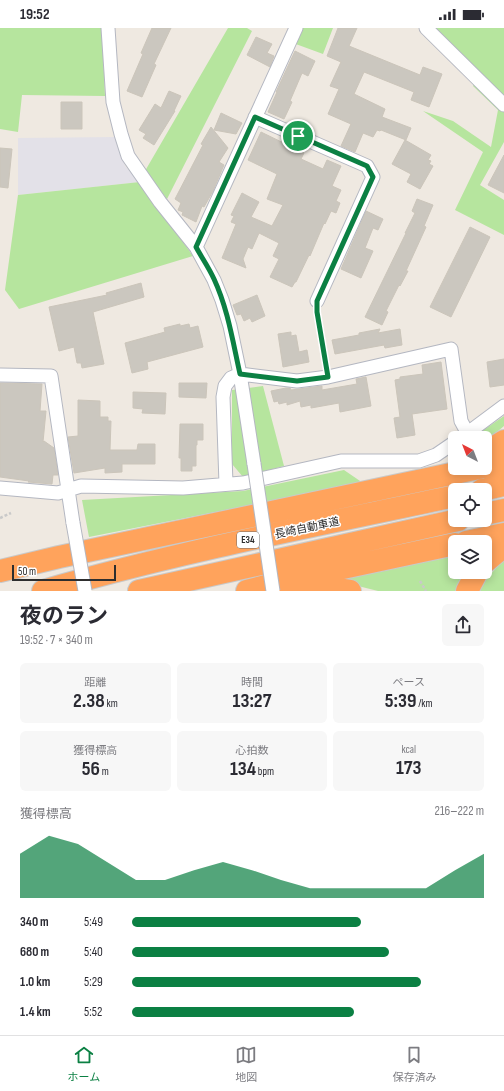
<!DOCTYPE html>
<html lang="ja">
<head>
<meta charset="utf-8">
<style>
  :root { --surface:#fff; --page:#f7f7f7; --text:#2b2b33; --muted:#7c7c81; --line:#e1e1e2; --accent:#0b8043 }
  body { margin:0; font-family:"Sofia Sans Condensed","Noto Sans JP",sans-serif; background:var(--page); color:var(--text); height:100vh; display:flex; flex-direction:column; font-size:15px; white-space:nowrap }
  * { box-sizing:border-box; margin:0 }
  p { font-size:13px; color:var(--muted) }
  .icon { flex:none; width:22px; height:22px; fill:none; stroke:currentColor; stroke-width:2; stroke-linecap:round; stroke-linejoin:round }
  .map { position:relative; height:563px; overflow:hidden }
  .details { display:flex; flex-direction:column; background:var(--surface); flex:1 }
  .details>* { flex:none }
  .needle { width:26px; rotate:318deg }
  .buttons { position:absolute; left:448px; top:403px; display:grid; gap:8px }
  .buttons a { display:grid; place-items:center; width:44px; height:44px; border-radius:6px; background:var(--surface); box-shadow:0 2px 10px #0003; font-size:20px }
  .scale { position:absolute; left:12px; bottom:10px; width:104px; box-sizing:border-box; padding-left:4px; border:2px solid #2e2e2e; border-top:0; font-size:11px; line-height:14px; white-space:nowrap; color:#2e2e2e; -webkit-text-stroke:3px #fff; paint-order:stroke }
  .pin { position:absolute; display:grid; place-items:center; width:34px; height:34px; color:#fff; margin:-17px; border:2px solid #fff; border-radius:50%; box-shadow:0 1px 4px #0007 }
  .round { display:grid; place-items:center; flex:none; width:42px; height:42px; border-radius:6px; background:var(--page) }
  .headline { display:flex; align-items:center; justify-content:space-between; height:68px; padding:0 20px }
  h1 { font-size:22px; font-weight:700; line-height:30px }
  .figures { display:grid; grid-template-columns:repeat(3,1fr); gap:6px; height:68px; padding:4px 20px }
  .figures div { display:grid; align-content:center; border-radius:6px; background:var(--page); text-align:center }
  .figures b { font-size:20px; font-weight:700 }
  .figures small { font-size:11px; font-weight:400 }
  .figures p { font-size:11px }
  .chart { height:112px; padding:8px 20px }
  .chart p { display:flex; justify-content:space-between }
  .chart svg { width:100%; height:72px; margin-top:4px; fill:var(--accent); opacity:.7 }
  ul { padding:0 20px; list-style:none; font-size:13px }
  li { display:grid; grid-template-columns:64px 48px 1fr; align-items:center; height:30px }
  li i { height:10px; border-radius:5px; background:var(--accent) }
  .status { display:flex; justify-content:space-between; align-items:center; height:28px; padding:0 20px; background:var(--surface); direction:ltr }
  .status svg { height:11px; fill:currentColor }
  .dock { display:flex; justify-content:space-around; align-items:center; height:56px; border-top:1px solid var(--line); background:var(--surface); font-size:11px; color:var(--muted) }
  .dock a { display:grid; justify-items:center; gap:2px }
  .dock .current { color:var(--accent) }
  .map>svg:first-child { display:block }
  .industrial { fill:#e3e1e8 }
  .green { fill:#b6e59e }
  .building { fill:#cbc7bf; stroke:#cbc5ba }
  .lines { fill:none; stroke-linecap:round; stroke-linejoin:round }
  .minor-casing { stroke:#b4b7c1; stroke-width:15 }
  .motorway-casing { stroke:#c9c9c9; stroke-width:24 }
  .path { stroke:#c9c9c9; stroke-width:2.5; stroke-dasharray:3 2; stroke-linecap:butt }
  .minor { stroke:#fff; stroke-width:13 }
  .motorway { stroke:#ffa35c; stroke-width:22 }
  .minor-bridge-casing { stroke:#b4b7c1; stroke-width:15; stroke-linecap:butt }
  .minor-bridge { stroke:#fff; stroke-width:13 }
  .route-casing { stroke:#fff; stroke-width:8 }
  .route { stroke:#0b8043; stroke-width:5 }
  .labels { text-anchor:middle; dominant-baseline:central; stroke-width:3; stroke-linejoin:round; paint-order:stroke }
  .shield { fill:#fff; stroke:#6d6d6d; stroke-width:1 }
  .shield-label { font-size:10px; font-weight:bold; fill:#2e2e2e }
  .street-label { font-size:11px; fill:#2e2e2e; stroke:#fff }
</style>
</head>
<body>
<div class="status"><b>19:52</b><svg viewBox="0 0 49 12"><path d="M0 12V9h3v3zM5 12V6h3v6zM10 12V3h3v9zM15 12V0h3v12zM26 1h20v11H26zM47 4h2v5h-2z"/></svg></div>
<div class="map">
<svg width="504" height="563" viewBox="0 0 504 563">
  <rect width="100%" height="100%" fill="#efe9e1"/>
  <path class="industrial" d="M 116,109 L 125,138 L 140,154 L 18,167 L 18,110 Z"/>
  <path class="green" d="M 0,0 L 102,0 L 105,68 L 22,67 L 18,104 L 0,101 Z
    M 228,0 L 247,0 L 252,3 L 167,171 L 145,143 Z
    M 300,0 L 333,0 L 323,26 L 293,15 Z
    M 434,0 L 504,0 L 504,114 L 480,157 L 504,172 L 504,207 L 455,182 L 483,124 L 423,83 L 453,93 L 491,119 L 498,82 L 473,58 L 480,47 Z
    M 140,154 L 193,228 L 19,281 L 5,262 L 18,167 Z
    M 263,358 L 284,438 L 243,449 L 232,436 L 232,362 Z
    M 504,388 L 504,398 L 491,409 L 485,412 L 485,410 L 472,410 Z
    M 344,442 L 363,455 L 89,509 L 82,472 L 243,463 Z
    M 455,524 L 455,544 L 467,544 L 458,563 L 378,563 L 346,555 L 343,550 Z
    M 504,532 L 504,563 L 480,563 L 483,554 Z"/>
  <path class="building" d="M 152,0 L 171,0 L 154,36 L 156,37 L 142,69 L 127,63 L 143,26 L 141,25 Z
    M 338,0 L 357,0 L 349,18 L 420,47 L 423,39 L 442,46 L 429,79 L 411,72 L 414,64 L 364,44 L 354,66 L 385,81 L 382,89 L 411,100 L 406,112 L 381,102 L 380,103 L 377,102 L 373,109 L 363,105 L 355,124 L 341,118 L 351,96 L 328,86 L 339,61 L 330,58 L 341,34 L 327,28 Z
    M 256,9 L 272,16 L 267,25 L 274,28 L 270,39 L 247,27 Z
    M 295,23 L 315,33 L 308,48 L 302,45 L 290,73 L 292,74 L 284,91 L 268,84 L 277,64 L 276,64 Z
    M 169,63 L 181,68 L 174,83 L 175,83 L 154,117 L 143,110 L 146,106 L 139,102 L 155,76 L 161,80 Z
    M 61,74 L 82,74 L 82,101 L 61,101 Z
    M 221,85 L 242,95 L 236,106 L 214,102 Z
    M 211,99 L 228,120 L 219,134 L 224,137 L 213,163 L 204,179 L 202,178 L 196,194 L 182,187 L 183,184 L 178,182 L 181,175 L 175,171 L 203,117 L 201,116 Z
    M 261,104 L 304,125 L 301,131 L 323,141 L 327,132 L 341,138 L 332,158 L 341,162 L 336,173 L 340,175 L 336,185 L 331,183 L 325,196 L 324,195 L 310,228 L 309,227 L 296,254 L 295,254 L 292,259 L 270,249 L 279,231 L 273,228 L 279,215 L 259,205 L 252,221 L 248,219 L 243,231 L 246,240 L 222,230 L 236,196 L 231,194 L 234,188 L 231,187 L 242,165 L 259,174 L 251,189 L 272,198 L 283,177 L 267,171 L 277,146 L 248,132 Z
    M 405,112 L 431,127 L 428,132 L 431,133 L 429,136 L 433,138 L 420,161 L 407,154 L 411,146 L 392,136 Z
    M 0,120 L 12,121 L 8,160 L 0,159 Z
    M 504,127 L 504,165 L 488,157 Z
    M 417,171 L 433,177 L 424,198 L 426,199 L 406,243 L 408,243 L 400,258 L 399,257 L 386,283 L 388,284 L 382,297 L 365,289 L 406,205 L 405,205 L 415,185 L 412,183 Z
    M 366,183 L 383,191 L 378,202 L 373,200 L 365,220 L 373,223 L 361,250 L 341,241 Z
    M 470,199 L 490,209 L 451,289 L 430,279 Z
    M 141,255 L 144,269 L 93,284 L 104,336 L 82,340 L 81,335 L 77,335 L 74,319 L 59,323 L 49,279 L 107,267 L 106,265 Z
    M 257,267 L 265,288 L 252,294 L 250,290 L 244,293 L 241,286 L 237,287 L 233,277 Z
    M 180,296 L 180,298 L 189,296 L 190,300 L 198,298 L 203,319 L 147,334 L 148,341 L 132,345 L 125,315 L 165,304 L 164,300 Z
    M 380,301 L 378,305 L 400,301 L 402,317 L 385,320 L 384,317 L 335,326 L 332,312 L 359,307 L 359,305 Z
    M 291,304 L 291,308 L 296,307 L 299,324 L 307,322 L 309,334 L 283,339 L 278,306 Z
    M 504,331 L 504,357 L 490,359 L 487,334 Z
    M 441,334 L 447,381 L 412,386 L 415,407 L 397,410 L 394,390 L 400,389 L 395,352 L 400,351 L 400,349 L 423,346 L 422,337 Z
    M 366,349 L 371,378 L 340,384 L 339,375 L 311,380 L 311,377 L 301,379 L 300,373 L 287,377 L 287,374 L 279,376 L 278,373 L 274,374 L 271,363 L 286,360 L 290,360 L 291,362 L 322,358 L 322,362 L 357,356 L 356,351 Z
    M 0,355 L 42,356 L 40,383 L 46,383 L 43,414 L 44,413 L 54,420 L 58,447 L 53,447 L 52,456 L 28,454 L 29,453 L 0,449 Z
    M 179,355 L 207,355 L 206,370 L 179,369 Z
    M 133,364 L 166,365 L 165,386 L 142,385 L 143,381 L 133,380 Z
    M 78,372 L 100,373 L 100,389 L 108,389 L 108,393 L 111,393 L 110,422 L 137,422 L 138,416 L 155,416 L 155,436 L 122,436 L 122,444 L 105,445 L 105,440 L 74,445 L 68,409 L 78,408 Z
    M 180,396 L 203,396 L 203,412 L 197,412 L 197,417 L 196,417 L 196,438 L 192,438 L 192,443 L 181,443 L 181,430 L 179,430 Z"/>
  <g class="lines">
    <defs>
      <path id="minor" d="M 108,0 L 113,74 L 121,106 L 128,128 L 160,174 L 196,219 L 214,252 L 222,272 L 230,298 L 240,346 L 254,436
        M 426,0 L 504,77
        M 255,89 L 367,138 L 373,149 L 317,273
        M 196,219 L 296,0
        M 0,347 L 51,348 L 73,495
        M 461,410 L 504,378
        M 226,456 L 223,369 L 225,358 L 231,350 L 240,346 L 297,353 L 328,349 L 451,321 L 461,393 L 468,406
        M 0,460 L 58,465 L 81,458 L 183,460 L 243,455 L 341,433 L 419,433 L 436,427 L 455,414"/>
      <path id="motorway" d="M 485,425 L 504,413
        M 485,439 L 504,435
        M 482,462 L 504,457
        M 485,486 L 504,482
        M 466,514 L 504,506
        M 485,534 L 504,518
        M 0,543 L 59,529 L 479,440
        M 294,560 L 317,558 L 350,563
        M 43,563 C 178,524 317,497 455,468
        M 139,563 L 458,492
        M 247,563 L 296,550 L 455,516
        M 467,563 L 477,544"/>
    </defs>
    <use href="#minor" class="minor-casing"/>
    <use href="#motorway" class="motorway-casing"/>
    <path class="path" d="M 317,285 L 326,337
      M 0,490 L 11,485
      M 420,553 L 426,563"/>
    <use href="#minor" class="minor"/>
    <use href="#motorway" class="motorway"/>
    <defs>
      <path id="minor-bridge" d="M 254,436 L 273,563
        M 73,495 L 85,563"/>
    </defs>
    <use href="#minor-bridge" class="minor-bridge-casing"/>
    <use href="#minor-bridge" class="minor-bridge"/>
  </g>
  <g class="lines">
    <defs>
      <path id="route" d="M 255,89 L 367,138 L 373,149 L 317,273 L 317,284 L 328,349 L 297,353 L 240,346 C 233,315 228,281 214,251 C 209,240 202,230 196,219 Z"/>
    </defs>
    <use href="#route" class="route-casing"/>
    <use href="#route" class="route"/>
  </g>
  <g class="labels">
    <rect class="shield" x="237" y="504" width="22" height="16" rx="3"/>
    <g class="shield-label">
      <text x="248" y="512">E34</text>
    </g>
    <g class="street-label">
      <text transform="translate(307 500) rotate(-12)">長崎自動車道</text>
    </g>
  </g>
</svg>
<div class="buttons">
<a><svg class="needle" viewBox="-14 -14 28 28"><path d="M0-13l5 13h-10z" fill="#e53935"/><path d="M0 13l5-13h-10z" fill="#7c7c81"/></svg></a>
<a><svg class="icon" aria-label="locate" viewBox="0 0 24 24"><circle cx="12" cy="12" r="6"/><path d="M12 2v4M12 18v4M2 12h4M18 12h4"/></svg></a>
<a><svg class="icon" aria-label="layers" viewBox="0 0 24 24"><path d="M12 4l9 5-9 5-9-5zM3 14l9 5 9-5"/></svg></a>
</div>
<div class="scale">50 m</div>
<div class="pin" style="left:298px;top:108px;background:#1e9e55"><svg class="icon" aria-label="arrive" viewBox="0 0 24 24"><path d="M6 21V4h12l-3 4 3 4H6"/></svg></div>
</div>
<section class="details">
<div class="headline"><div><h1>夜のラン</h1><p>19:52 · 7 × 340 m</p></div><a class="round"><svg class="icon" aria-label="share" viewBox="0 0 24 24"><path d="M12 15V3M7 8l5-5 5 5M5 13v7h14v-7"/></svg></a></div>
<div class="figures">
<div><p>距離</p><b>2.38<small> km</small></b></div>
<div><p>時間</p><b>13:27</b></div>
<div><p>ペース</p><b>5:39<small> /km</small></b></div>
</div>
<div class="figures">
<div><p>獲得標高</p><b>56<small> m</small></b></div>
<div><p>心拍数</p><b>134<small> bpm</small></b></div>
<div><p>kcal</p><b>173</b></div>
</div>
<div class="chart"><p><span>獲得標高</span>216–222 m</p>
<svg viewBox="0 0 160 44" preserveAspectRatio="none"><path d="M0 44V17L10 6L20 11L30 22L40 33L50 33L60 27L70 22L80 27L90 33L100 38L110 38L120 38L130 38L140 38L150 27L160 17V44z"/></svg>
</div>
<ul>
<li><b>340 m</b>5:49<i style="width:65%"></i></li>
<li><b>680 m</b>5:40<i style="width:73%"></i></li>
<li><b>1.0 km</b>5:29<i style="width:82%"></i></li>
<li><b>1.4 km</b>5:52<i style="width:63%"></i></li>
</ul>
</section>
<nav class="dock">
<a class="current"><svg class="icon" aria-label="home" viewBox="0 0 24 24"><path d="M3 11l9-7 9 7M6 9v11h12V9"/></svg>ホーム</a>
<a><svg class="icon" aria-label="map" viewBox="0 0 24 24"><path d="M3 6l6-2 6 2 6-2v14l-6 2-6-2-6 2zM9 4v14M15 6v14"/></svg>地図</a>
<a><svg class="icon" aria-label="saved" viewBox="0 0 24 24"><path d="M7 4h10v16l-5-4-5 4z"/></svg>保存済み</a>
</nav>
</body>
</html>
